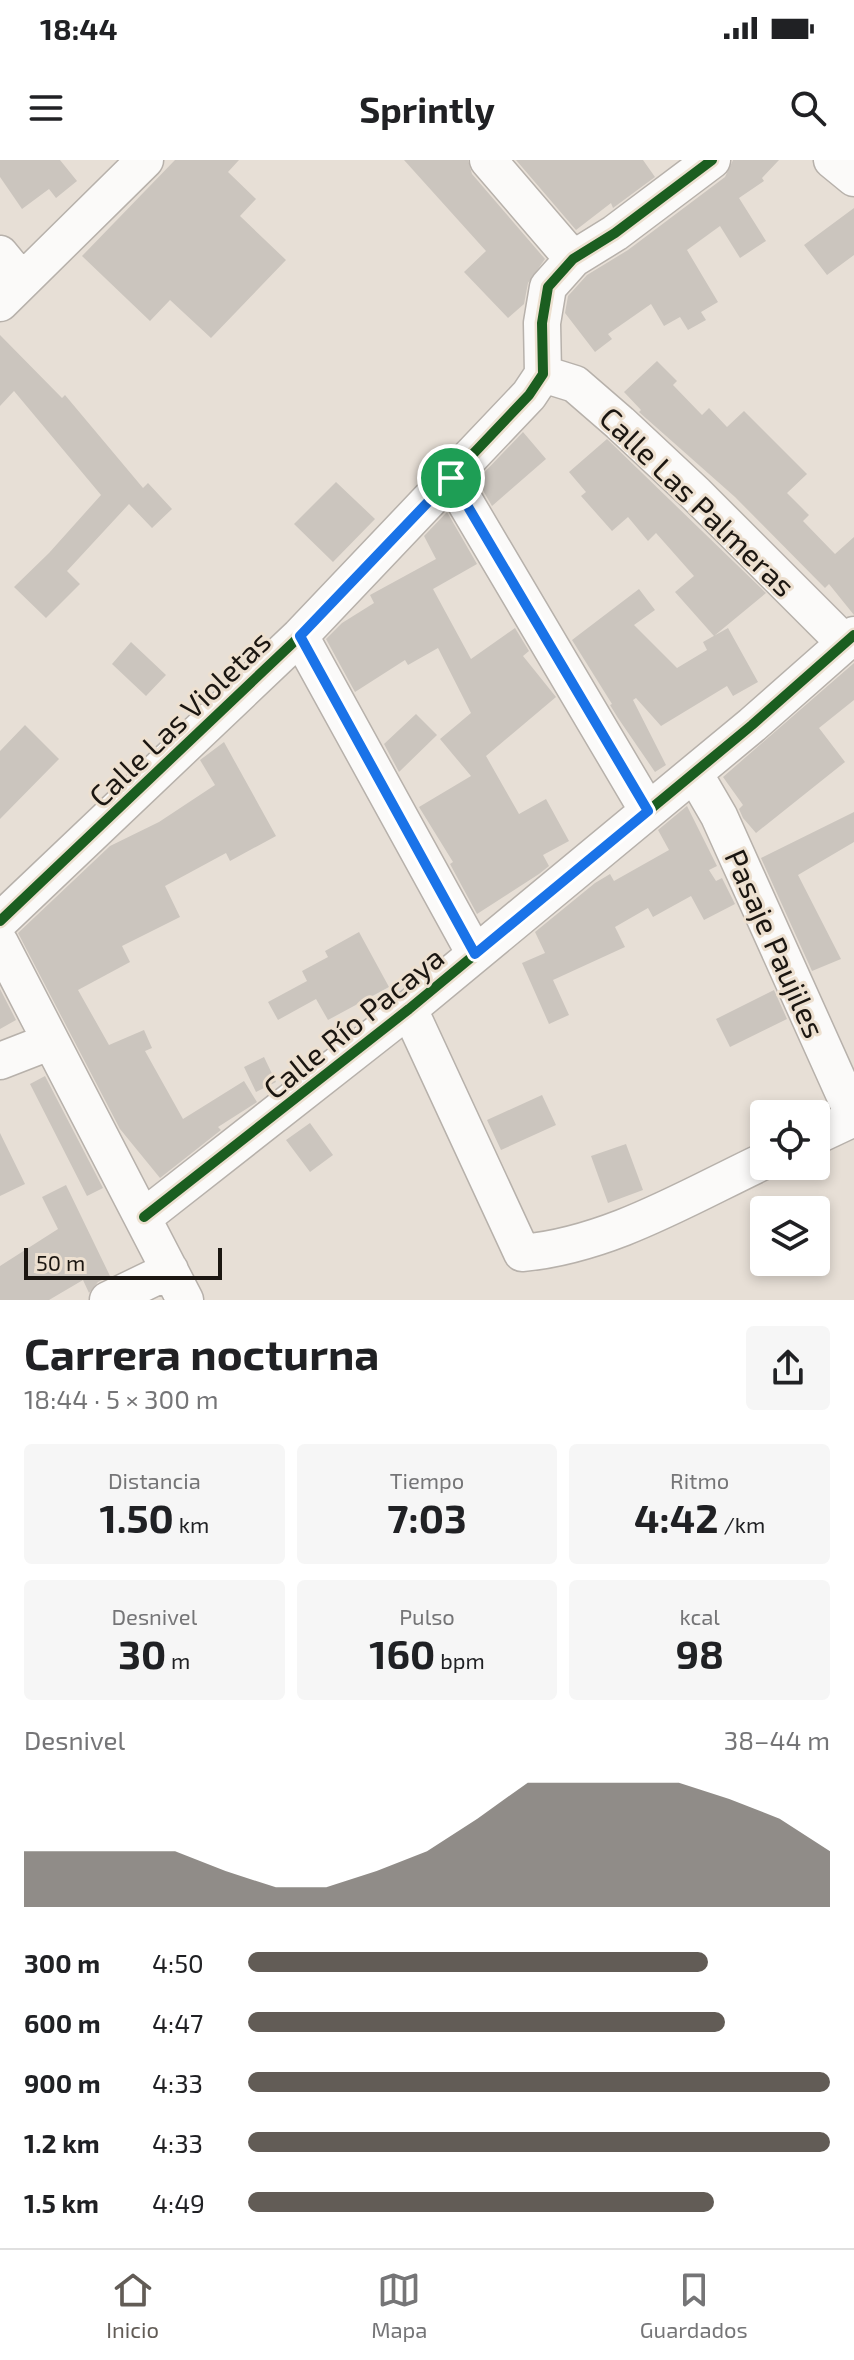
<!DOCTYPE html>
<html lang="es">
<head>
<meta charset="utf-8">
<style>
  :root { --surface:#fff; --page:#f6f6f6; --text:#202124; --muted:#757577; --line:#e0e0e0; --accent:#625c56 }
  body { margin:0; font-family:"Exo 2",sans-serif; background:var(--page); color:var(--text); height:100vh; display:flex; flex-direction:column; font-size:30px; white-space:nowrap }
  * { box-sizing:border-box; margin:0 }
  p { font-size:26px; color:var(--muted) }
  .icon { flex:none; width:44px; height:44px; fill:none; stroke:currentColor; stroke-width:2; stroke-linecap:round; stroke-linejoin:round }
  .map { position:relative; height:1140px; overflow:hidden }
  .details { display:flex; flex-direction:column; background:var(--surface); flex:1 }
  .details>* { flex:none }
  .fabs { position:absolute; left:750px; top:940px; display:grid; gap:16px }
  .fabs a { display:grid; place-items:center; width:80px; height:80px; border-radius:8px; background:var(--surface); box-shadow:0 4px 12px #0003; font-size:40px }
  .scale { position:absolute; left:24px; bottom:20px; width:198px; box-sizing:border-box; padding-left:8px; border:4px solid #1b1611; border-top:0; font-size:22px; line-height:28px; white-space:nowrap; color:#1b1611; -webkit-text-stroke:6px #ede0d0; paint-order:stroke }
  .pin { position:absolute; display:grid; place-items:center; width:68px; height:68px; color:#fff; margin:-34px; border:4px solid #fff; border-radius:50%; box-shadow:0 2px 8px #0007 }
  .round { display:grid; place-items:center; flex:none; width:84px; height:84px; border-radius:8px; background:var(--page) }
  .summary { display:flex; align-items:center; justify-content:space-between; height:136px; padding:0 24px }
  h1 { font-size:44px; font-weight:700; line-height:60px }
  .stats { display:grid; grid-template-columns:repeat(3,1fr); gap:12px; height:136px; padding:8px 24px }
  .stats div { display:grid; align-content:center; border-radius:8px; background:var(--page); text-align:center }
  .stats b { font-size:40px; font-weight:700 }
  .stats small { font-size:22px; font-weight:400 }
  .stats p { font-size:22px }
  .chart { height:224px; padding:16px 24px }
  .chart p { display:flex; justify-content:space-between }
  .chart svg { width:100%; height:144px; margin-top:8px; fill:var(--accent); opacity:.7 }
  ul { padding:0 24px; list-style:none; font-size:26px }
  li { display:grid; grid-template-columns:128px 96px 1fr; align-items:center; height:60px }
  li i { height:20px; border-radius:10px; background:var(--accent) }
  .status { display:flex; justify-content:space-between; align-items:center; height:56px; padding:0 40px; background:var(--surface); direction:ltr }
  .status svg { height:22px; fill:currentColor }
  header { display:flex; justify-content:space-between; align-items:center; height:104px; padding:0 24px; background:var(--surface); font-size:36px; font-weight:700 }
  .menu { display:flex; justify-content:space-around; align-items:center; height:112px; border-top:2px solid var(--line); background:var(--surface); font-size:22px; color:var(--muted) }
  .menu a { display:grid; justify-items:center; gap:4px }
  .menu .on { color:var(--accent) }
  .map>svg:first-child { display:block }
  .building { fill:#cbc5be }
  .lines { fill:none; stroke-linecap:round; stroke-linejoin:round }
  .minor-casing { stroke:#b7b1ab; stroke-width:39 }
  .minor { stroke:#fbfaf9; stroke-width:36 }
  .cycleway-casing { stroke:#ede0d0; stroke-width:15 }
  .cycleway { stroke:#1b5e20; stroke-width:10 }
  .route-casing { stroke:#fff; stroke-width:16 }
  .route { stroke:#1a73e8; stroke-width:10 }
  .labels { text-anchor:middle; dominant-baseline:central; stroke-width:6; stroke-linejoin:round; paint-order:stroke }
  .street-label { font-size:30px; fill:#1b1611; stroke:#ede0d0 }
</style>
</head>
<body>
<div class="status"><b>18:44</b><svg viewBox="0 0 49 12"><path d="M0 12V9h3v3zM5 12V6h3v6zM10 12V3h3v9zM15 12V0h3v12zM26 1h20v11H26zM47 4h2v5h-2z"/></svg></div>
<header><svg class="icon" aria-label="menu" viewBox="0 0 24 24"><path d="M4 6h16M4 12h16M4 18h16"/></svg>Sprintly<svg class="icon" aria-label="search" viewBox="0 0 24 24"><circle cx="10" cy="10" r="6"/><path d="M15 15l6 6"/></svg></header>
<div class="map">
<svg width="854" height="1140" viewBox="0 0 854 1140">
  <rect width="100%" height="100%" fill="#e7dfd6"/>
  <path class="building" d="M 0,0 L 60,0 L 77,21 L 56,38 L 49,29 L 22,49 L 0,17 Z
    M 175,0 L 239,0 L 228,12 L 256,39 L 240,56 L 286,100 L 211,178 L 170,140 L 150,161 L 82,96 Z
    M 404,0 L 468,0 L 472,14 L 545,99 L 528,123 L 524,144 L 508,158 L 464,112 L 486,91 Z
    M 516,0 L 643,0 L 655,17 L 613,48 L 611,43 L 576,70 Z
    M 733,0 L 779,0 L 762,18 L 764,21 L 739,38 L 766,81 L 740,98 L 720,66 L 687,90 L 718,142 L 701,152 L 706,160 L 688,170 L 680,157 L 664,166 L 651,144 L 608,174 L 612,179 L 595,192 L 565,153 L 568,136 L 587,115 L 628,90 L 725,17 Z
    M 854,48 L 854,95 L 827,115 L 804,85 Z
    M 0,175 L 62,238 L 65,235 L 143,328 L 148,323 L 172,349 L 152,368 L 129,344 L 67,411 L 80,424 L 46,458 L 14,427 L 49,393 L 101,335 L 14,231 L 0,246 Z
    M 657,201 L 677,221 L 673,225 L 702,255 L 709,248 L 727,267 L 744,251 L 807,314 L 787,333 L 809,355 L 803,361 L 835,394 L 854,377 L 854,455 L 829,424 L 825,428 L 735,337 L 639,252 L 641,250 L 624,232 Z
    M 523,272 L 546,299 L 492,346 L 477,320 Z
    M 607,279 L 766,433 L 714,476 L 675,432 L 694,416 L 656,373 L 648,381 L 628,357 L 612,371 L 581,336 L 586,332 L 569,312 Z
    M 336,322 L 375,359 L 333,402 L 294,364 Z
    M 447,352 L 477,404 L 433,429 L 471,499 L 515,468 L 529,491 L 523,496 L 556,537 L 486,596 L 519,654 L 546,639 L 569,681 L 543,695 L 549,706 L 539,714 L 477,754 L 450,704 L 453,702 L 419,647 L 471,616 L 440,579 L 471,553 L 438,488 L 408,505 L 405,500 L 355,532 L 326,479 L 342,463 L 374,443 L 370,435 L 436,399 L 424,376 Z
    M 639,429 L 655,450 L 634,465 L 677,508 L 707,490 L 703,482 L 728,468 L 758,522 L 733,536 L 727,526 L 661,566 L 636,538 L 633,540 L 666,605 L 655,612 L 618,558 L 610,545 L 612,544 L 572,480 Z
    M 131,482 L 166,515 L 146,536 L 112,504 Z
    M 854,503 L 854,540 L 819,568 L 845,602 L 756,673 L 743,658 L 739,649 L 743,645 L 723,617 Z
    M 416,554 L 437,575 L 399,612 L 384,584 Z
    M 25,565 L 59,599 L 0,659 L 0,591 Z
    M 224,582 L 276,676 L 230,701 L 226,693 L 165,726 L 180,757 L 122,786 L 130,802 L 78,830 L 109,885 L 144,870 L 152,888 L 145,891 L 183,959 L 244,921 L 257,942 L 218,967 L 221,970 L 160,1018 L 120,969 L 18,773 L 110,686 L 159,662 L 215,625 L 200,600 Z
    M 687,646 L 717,706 L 709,710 L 716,721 L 722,718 L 735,744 L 704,760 L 691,736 L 653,757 L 648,748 L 615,767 L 625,787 L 553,820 L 569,855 L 549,864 L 522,803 L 545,793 L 535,772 L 595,723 L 610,714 L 614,721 L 669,690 L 658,670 Z
    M 854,652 L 854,682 L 798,715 L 841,799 L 812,811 L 761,698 Z
    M 359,772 L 389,827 L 328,860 L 316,839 L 278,860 L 268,842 L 307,821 L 302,811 L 328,797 L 325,791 Z
    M 0,829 L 16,860 L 0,869 Z
    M 774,830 L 787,859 L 730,887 L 716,859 Z
    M 264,897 L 276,922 L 256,932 L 244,907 Z
    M 45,916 L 103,1028 L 87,1036 L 30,924 Z
    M 542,935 L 556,965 L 501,990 L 487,960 Z
    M 310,963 L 333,995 L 310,1012 L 286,980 Z
    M 0,973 L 25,1024 L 0,1036 Z
    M 626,984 L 643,1030 L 608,1043 L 591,996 Z
    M 66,1025 L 110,1116 L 98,1122 L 89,1133 L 83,1120 L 49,1140 L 0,1140 L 0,1106 L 58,1069 L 42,1037 Z"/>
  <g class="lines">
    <defs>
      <path id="minor" d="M 488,0 L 573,99
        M 832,0 L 854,18
        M 0,94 L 22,121
        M 0,143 L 145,0
        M 543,214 L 575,224 L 620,263 L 696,334 L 844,482
        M 451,318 L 648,651
        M 300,476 L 475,794
        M 694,613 L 719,656 L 854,956
        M 0,761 L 300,476 L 529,235 L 543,214 L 542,163 L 548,127 L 573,99 L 615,73 L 712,0
        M 0,783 L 185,1140
        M 409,849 L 522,1093 C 609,1085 686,1038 764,1001
        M 0,901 L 49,882
        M 816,976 L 854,958
        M 144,1057 L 409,849 L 752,565 L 854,475
        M 108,1140 L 170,1110"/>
    </defs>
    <use href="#minor" class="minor-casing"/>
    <use href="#minor" class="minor"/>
    <defs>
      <path id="cycleway" d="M 0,761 L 300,476 L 529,235 L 543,214 L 542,163 L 548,127 L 573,99 L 615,73 L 712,0
        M 144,1057 L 409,849 L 752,565 L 854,475"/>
    </defs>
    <use href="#cycleway" class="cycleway-casing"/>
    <use href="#cycleway" class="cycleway"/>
  </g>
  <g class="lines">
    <defs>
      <path id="route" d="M 451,318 L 648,651 L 475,794 L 300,476 Z"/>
    </defs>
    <use href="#route" class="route-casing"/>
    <use href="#route" class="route"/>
  </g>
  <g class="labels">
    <g class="street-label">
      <text transform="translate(698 341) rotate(44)">Calle Las Palmeras</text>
      <text transform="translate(179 558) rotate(-44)">Calle Las Violetas</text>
      <text transform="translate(776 783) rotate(66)">Pasaje Paujiles</text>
      <text transform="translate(353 862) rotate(-39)">Calle Río Pacaya</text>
    </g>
  </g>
</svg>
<div class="fabs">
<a><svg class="icon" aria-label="locate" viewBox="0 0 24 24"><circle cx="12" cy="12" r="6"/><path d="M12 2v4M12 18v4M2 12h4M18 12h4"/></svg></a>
<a><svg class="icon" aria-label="layers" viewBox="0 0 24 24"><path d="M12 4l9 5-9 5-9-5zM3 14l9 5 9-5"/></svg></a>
</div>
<div class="scale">50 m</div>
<div class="pin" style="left:451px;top:318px;background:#1e9e55"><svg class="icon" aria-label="arrive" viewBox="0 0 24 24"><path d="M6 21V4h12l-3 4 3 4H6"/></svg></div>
</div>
<section class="details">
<div class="summary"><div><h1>Carrera nocturna</h1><p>18:44 · 5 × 300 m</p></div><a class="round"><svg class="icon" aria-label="share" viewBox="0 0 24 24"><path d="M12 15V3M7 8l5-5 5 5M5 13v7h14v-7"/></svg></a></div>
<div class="stats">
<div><p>Distancia</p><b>1.50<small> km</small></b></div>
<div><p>Tiempo</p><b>7:03</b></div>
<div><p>Ritmo</p><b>4:42<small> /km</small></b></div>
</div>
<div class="stats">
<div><p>Desnivel</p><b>30<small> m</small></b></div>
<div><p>Pulso</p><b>160<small> bpm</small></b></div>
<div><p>kcal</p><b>98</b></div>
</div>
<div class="chart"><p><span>Desnivel</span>38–44 m</p>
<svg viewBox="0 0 160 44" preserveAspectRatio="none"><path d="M0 44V27L10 27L20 27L30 27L40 33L50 38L60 38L70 33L80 27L90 17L100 6L110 6L120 6L130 6L140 11L150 17L160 27V44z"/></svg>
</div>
<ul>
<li><b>300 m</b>4:50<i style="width:79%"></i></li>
<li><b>600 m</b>4:47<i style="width:82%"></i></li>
<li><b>900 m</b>4:33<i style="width:100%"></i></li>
<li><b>1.2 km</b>4:33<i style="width:100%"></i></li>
<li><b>1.5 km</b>4:49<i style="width:80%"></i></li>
</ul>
</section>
<nav class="menu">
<a class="on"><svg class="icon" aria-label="home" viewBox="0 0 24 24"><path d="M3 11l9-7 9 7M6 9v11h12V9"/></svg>Inicio</a>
<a><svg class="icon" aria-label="map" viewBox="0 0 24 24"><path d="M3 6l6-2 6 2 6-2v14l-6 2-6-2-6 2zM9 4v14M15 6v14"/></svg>Mapa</a>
<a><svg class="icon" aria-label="saved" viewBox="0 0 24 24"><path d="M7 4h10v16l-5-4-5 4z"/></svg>Guardados</a>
</nav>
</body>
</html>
